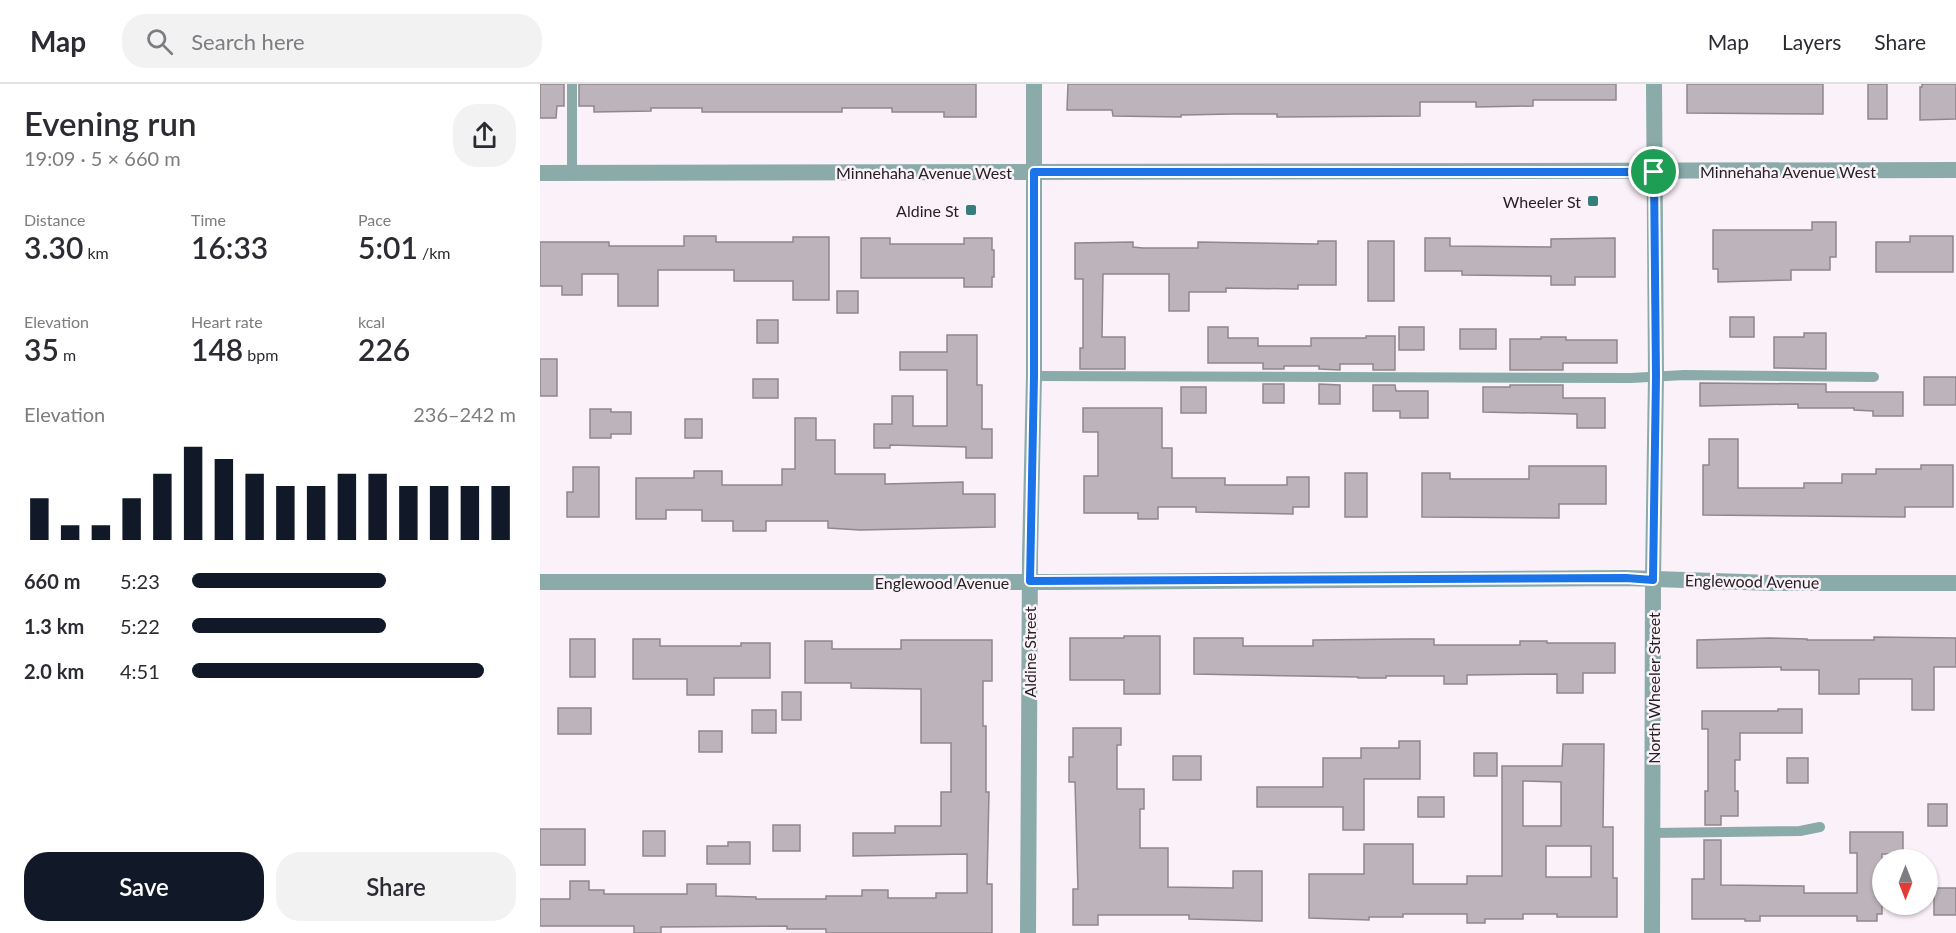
<!DOCTYPE html>
<html lang="en">
<head>
<meta charset="utf-8">
<style>
  :root { --surface:#fff; --page:#f2f2f3; --text:#2b2b33; --muted:#7c7c81; --line:#e1e1e2; --accent:#111827 }
  body { margin:0; font-family:Lato,sans-serif; background:var(--page); color:var(--text); height:100vh; display:flex; flex-direction:column; font-size:22px; white-space:nowrap }
  * { box-sizing:border-box; margin:0 }
  p { font-size:20px; color:var(--muted) }
  .icon { flex:none; width:33px; height:33px; fill:none; stroke:currentColor; stroke-width:2; stroke-linecap:round; stroke-linejoin:round }
  .map { position:relative; flex:1; overflow:hidden }
  .drawer { display:flex; flex-direction:column; background:var(--surface); width:540px }
  .drawer>* { flex:none }
  .needle { width:39px; rotate:180deg }
  .buttons { position:absolute; left:1332px; top:765px; display:grid; gap:12px }
  .buttons a { display:grid; place-items:center; width:66px; height:66px; border-radius:50%; background:var(--surface); box-shadow:0 2px 4px #0004; font-size:30px }
  .pin { position:absolute; display:grid; place-items:center; width:51px; height:51px; color:#fff; margin:-26px; border:3px solid #fff; border-radius:50%; box-shadow:0 2px 6px #0007 }
  .round { display:grid; place-items:center; flex:none; width:63px; height:63px; border-radius:24px; background:var(--page) }
  .head { display:flex; align-items:center; justify-content:space-between; height:102px; padding:0 24px }
  h1 { font-size:33px; font-weight:600; line-height:45px }
  .figures { display:grid; grid-template-columns:repeat(3,1fr); gap:9px; height:102px; padding:6px 24px }
  .figures div { display:grid; align-content:center }
  .figures b { font-size:30px; font-weight:600 }
  .figures small { font-size:16px; font-weight:400 }
  .figures p { font-size:16px }
  .chart { height:168px; padding:12px 24px }
  .chart p { display:flex; justify-content:space-between }
  .chart svg { width:100%; height:108px; margin-top:6px; stroke:var(--accent); stroke-width:6 }
  .button { display:flex; gap:12px; margin-top:auto; padding:12px 24px }
  .button a { flex:1; height:69px; border-radius:24px; background:var(--accent); color:#fff; font-size:24px; font-weight:600; line-height:69px; text-align:center }
  .button a+a { background:var(--page); color:var(--text) }
  ul { padding:0 24px; list-style:none; font-size:20px }
  li { display:grid; grid-template-columns:96px 72px 1fr; align-items:center; height:45px }
  li i { height:15px; border-radius:8px; background:var(--accent) }
  header { display:flex; align-items:center; gap:36px; box-sizing:border-box; height:84px; padding:0 30px; background:var(--surface); border-bottom:2px solid var(--line) }
  header strong { font-size:28px }
  nav { display:flex; gap:33px; margin-inline-start:auto; font-size:21px }
  .search { width:420px; height:54px; background:var(--page); display:flex; align-items:center; gap:15px; box-sizing:border-box; padding:0 21px; border-radius:24px; color:var(--muted); font-size:22px }
  main { display:flex; flex:1; min-height:0 }
  .map>svg:first-child { display:block }
  .building { fill:#bdb4bb; stroke:#8f878d; stroke-width:1.5; fill-rule:evenodd }
  .lines { fill:none; stroke-linecap:round; stroke-linejoin:round }
  .service { stroke:#8aabaa; stroke-width:10 }
  .minor { stroke:#8aabaa; stroke-width:16 }
  .tertiary { stroke:#8aabaa; stroke-width:16 }
  .route-casing { stroke:#fff; stroke-width:12 }
  .route { stroke:#1a73e8; stroke-width:8 }
  .poi-dot { fill:#357e7c; stroke:#fbf1f8; stroke-width:2 }
  .labels { text-anchor:middle; dominant-baseline:central; stroke-width:5; stroke-linejoin:round; paint-order:stroke }
  .street-label { font-size:16px; fill:#252224; stroke:#fbf1f8 }
  .poi-label { font-size:16px; fill:#252224; stroke:#fbf1f8; text-anchor:end }
</style>
</head>
<body>
<header>
<strong>Map</strong>
<div class="search"><svg class="icon" aria-label="search" viewBox="0 0 24 24"><circle cx="10" cy="10" r="6"/><path d="M15 15l6 6"/></svg>Search here</div>
<nav><a>Map</a><a>Layers</a><a>Share</a></nav>
</header>
<main>
<section class="drawer">
<div class="head"><div><h1>Evening run</h1><p>19:09 · 5 × 660 m</p></div><a class="round"><svg class="icon" aria-label="share" viewBox="0 0 24 24"><path d="M12 15V3M7 8l5-5 5 5M5 13v7h14v-7"/></svg></a></div>
<div class="figures">
<div><p>Distance</p><b>3.30<small> km</small></b></div>
<div><p>Time</p><b>16:33</b></div>
<div><p>Pace</p><b>5:01<small> /km</small></b></div>
</div>
<div class="figures">
<div><p>Elevation</p><b>35<small> m</small></b></div>
<div><p>Heart rate</p><b>148<small> bpm</small></b></div>
<div><p>kcal</p><b>226</b></div>
</div>
<div class="chart"><p><span>Elevation</span>236–242 m</p>
<svg viewBox="0 0 160 44" preserveAspectRatio="none"><path d="M5 44V27M15 44V38M25 44V38M35 44V27M45 44V17M55 44V6M65 44V11M75 44V17M85 44V22M95 44V22M105 44V17M115 44V17M125 44V22M135 44V22M145 44V22M155 44V22"/></svg>
</div>
<ul>
<li><b>660 m</b>5:23<i style="width:60%"></i></li>
<li><b>1.3 km</b>5:22<i style="width:60%"></i></li>
<li><b>2.0 km</b>4:51<i style="width:90%"></i></li>
</ul>
<div class="button"><a>Save</a><a>Share</a></div>
</section>
<div class="map">
<svg width="1416" height="849" viewBox="0 0 1416 849">
  <rect width="100%" height="100%" fill="#fbf1f8"/>
  <path class="building" d="M 0,0 L 24,0 L 24,22 L 17,22 L 16,34 L 0,34 Z
    M 39,0 L 436,0 L 436,33 L 404,33 L 404,28 L 352,28 L 352,24 L 302,24 L 302,28 L 162,28 L 162,24 L 111,24 L 111,27 L 54,28 L 54,22 L 39,22 Z
    M 528,0 L 1076,0 L 1076,16 L 993,16 L 993,22 L 936,23 L 936,18 L 880,18 L 880,32 L 737,33 L 737,30 L 693,30 L 641,31 L 641,33 L 573,32 L 572,26 L 527,26 Z
    M 1147,0 L 1283,0 L 1283,30 L 1147,29 Z
    M 1328,0 L 1347,0 L 1347,35 L 1328,35 Z
    M 1382,0 L 1416,0 L 1416,35 L 1380,36 L 1380,3 L 1382,3 Z
    M 1272,138 L 1296,138 L 1296,173 L 1290,173 L 1290,186 L 1251,186 L 1251,196 L 1178,198 L 1178,185 L 1173,185 L 1173,146 L 1272,146 Z
    M 144,152 L 176,152 L 176,158 L 253,158 L 253,153 L 289,153 L 289,216 L 253,216 L 253,197 L 194,197 L 194,186 L 118,186 L 118,222 L 78,222 L 78,190 L 42,190 L 42,211 L 22,211 L 22,202 L 0,202 L 0,158 L 69,158 L 69,162 L 144,162 Z
    M 1370,152 L 1413,152 L 1413,188 L 1336,188 L 1336,158 L 1370,158 Z
    M 321,154 L 350,154 L 350,160 L 424,160 L 424,154 L 452,154 L 452,166 L 454,166 L 454,193 L 452,193 L 452,203 L 424,203 L 424,194 L 321,194 Z
    M 885,154 L 910,154 L 910,162 L 1011,163 L 1011,155 L 1075,154 L 1075,193 L 1035,193 L 1035,201 L 1011,201 L 1011,192 L 922,191 L 922,187 L 885,187 Z
    M 778,157 L 796,157 L 796,201 L 758,201 L 758,205 L 686,204 L 686,208 L 649,208 L 649,227 L 629,227 L 629,190 L 563,190 L 562,253 L 585,253 L 585,285 L 540,285 L 540,264 L 543,264 L 543,195 L 535,195 L 535,159 L 593,158 L 593,163 L 603,164 L 658,164 L 658,158 L 778,160 Z
    M 828,157 L 854,157 L 854,217 L 828,217 Z
    M 297,207 L 318,207 L 318,229 L 297,229 Z
    M 1190,233 L 1214,233 L 1214,253 L 1190,253 Z
    M 217,236 L 238,236 L 238,259 L 217,259 Z
    M 668,243 L 688,243 L 688,254 L 718,254 L 718,262 L 771,262 L 771,254 L 826,254 L 826,252 L 855,252 L 855,286 L 833,286 L 833,280 L 800,280 L 800,286 L 779,285 L 779,282 L 744,282 L 744,285 L 723,285 L 723,279 L 668,279 Z
    M 859,243 L 884,243 L 884,266 L 859,266 Z
    M 920,245 L 956,245 L 956,265 L 920,265 Z
    M 1264,249 L 1286,249 L 1286,285 L 1234,284 L 1234,253 L 1264,253 Z
    M 407,251 L 437,251 L 437,301 L 442,301 L 442,345 L 452,345 L 452,374 L 426,374 L 426,363 L 350,361 L 350,364 L 334,364 L 334,340 L 352,340 L 352,312 L 373,312 L 373,342 L 407,342 L 407,286 L 360,286 L 360,268 L 407,268 Z
    M 1001,253 L 1026,253 L 1026,256 L 1077,256 L 1077,279 L 1023,279 L 1023,286 L 970,286 L 970,255 L 1001,255 Z
    M 0,275 L 17,275 L 17,312 L 0,312 Z
    M 1384,293 L 1416,293 L 1416,321 L 1384,321 Z
    M 213,295 L 238,295 L 238,314 L 213,314 Z
    M 1160,299 L 1286,300 L 1286,308 L 1363,308 L 1363,332 L 1333,332 L 1333,327 L 1314,326 L 1314,324 L 1258,324 L 1258,320 L 1160,322 Z
    M 723,300 L 744,300 L 744,319 L 723,319 Z
    M 779,300 L 800,301 L 800,320 L 779,320 Z
    M 833,301 L 855,301 L 856,307 L 888,307 L 888,334 L 860,334 L 860,327 L 833,327 Z
    M 970,301 L 1023,301 L 1023,314 L 1065,314 L 1065,344 L 1037,344 L 1037,330 L 943,328 L 943,303 L 970,303 Z
    M 641,303 L 666,303 L 666,329 L 641,329 Z
    M 543,324 L 622,324 L 622,364 L 632,364 L 632,394 L 685,394 L 685,401 L 747,401 L 747,393 L 769,393 L 769,423 L 753,423 L 753,430 L 656,428 L 656,423 L 618,423 L 618,435 L 598,435 L 598,429 L 544,429 L 544,392 L 558,392 L 558,348 L 543,348 Z
    M 50,325 L 71,325 L 71,328 L 91,328 L 91,350 L 71,350 L 71,354 L 50,354 Z
    M 255,334 L 276,334 L 276,356 L 295,356 L 295,390 L 345,390 L 345,400 L 423,398 L 423,410 L 455,410 L 455,443 L 320,446 L 288,444 L 288,437 L 226,437 L 226,447 L 193,447 L 193,437 L 162,437 L 162,426 L 126,426 L 126,435 L 96,435 L 96,394 L 154,394 L 154,387 L 182,387 L 182,401 L 242,401 L 242,385 L 255,385 Z
    M 145,335 L 162,335 L 162,354 L 145,354 Z
    M 1169,355 L 1198,355 L 1198,404 L 1264,404 L 1264,399 L 1302,399 L 1302,390 L 1336,390 L 1336,385 L 1381,385 L 1381,381 L 1413,381 L 1413,423 L 1365,423 L 1365,433 L 1163,431 L 1163,381 L 1169,381 Z
    M 989,382 L 1066,382 L 1066,420 L 1019,420 L 1019,434 L 882,433 L 882,389 L 910,389 L 910,395 L 989,395 Z
    M 33,383 L 59,383 L 59,433 L 27,433 L 27,408 L 33,408 Z
    M 805,389 L 827,389 L 827,433 L 805,433 Z
    M 584,552 L 620,552 L 620,610 L 584,610 L 584,596 L 530,596 L 530,554 L 584,554 Z
    M 1334,553 L 1416,554 L 1416,583 L 1394,583 L 1394,626 L 1372,626 L 1372,595 L 1319,595 L 1319,610 L 1279,610 L 1279,586 L 1241,586 L 1241,583 L 1157,584 L 1157,556 L 1228,554 L 1267,555 L 1267,556 L 1334,556 Z
    M 654,554 L 703,554 L 703,562 L 773,562 L 773,556 L 867,555 L 894,555 L 894,561 L 980,561 L 980,557 L 1007,557 L 1007,559 L 1075,559 L 1075,589 L 1043,589 L 1043,609 L 1017,609 L 1017,590 L 927,591 L 927,600 L 904,600 L 904,592 L 846,592 L 846,594 L 818,594 L 818,593 L 654,590 Z
    M 30,555 L 55,555 L 55,593 L 30,593 Z
    M 93,555 L 120,555 L 120,562 L 201,562 L 201,559 L 230,559 L 230,594 L 174,594 L 174,611 L 147,611 L 147,595 L 93,595 Z
    M 361,556 L 452,556 L 452,597 L 443,597 L 443,642 L 446,642 L 446,708 L 449,708 L 447,800 L 452,800 L 452,849 L 286,849 L 286,845 L 247,845 L 247,842 L 121,843 L 121,849 L 94,849 L 94,842 L 0,842 L 0,815 L 30,815 L 30,797 L 49,797 L 49,806 L 64,806 L 64,810 L 147,810 L 147,800 L 176,800 L 176,812 L 216,813 L 216,815 L 286,815 L 286,812 L 322,812 L 322,806 L 348,806 L 348,814 L 396,814 L 396,809 L 427,809 L 427,770 L 313,772 L 313,749 L 355,749 L 355,742 L 401,742 L 401,708 L 411,708 L 411,659 L 381,659 L 381,605 L 311,604 L 311,599 L 265,599 L 265,557 L 292,557 L 292,565 L 361,565 Z
    M 242,608 L 261,608 L 261,636 L 242,636 Z
    M 18,624 L 51,624 L 51,650 L 18,650 Z
    M 1238,625 L 1262,625 L 1262,649 L 1200,649 L 1200,676 L 1195,676 L 1195,707 L 1198,707 L 1198,732 L 1181,732 L 1181,741 L 1165,741 L 1165,707 L 1168,707 L 1168,645 L 1162,645 L 1162,627 L 1238,627 Z
    M 212,626 L 236,626 L 236,649 L 212,649 Z
    M 533,644 L 581,644 L 581,661 L 577,661 L 577,705 L 604,705 L 604,725 L 600,725 L 600,764 L 628,764 L 628,803 L 693,804 L 693,787 L 722,787 L 722,837 L 649,835 L 649,831 L 558,831 L 558,841 L 533,841 L 533,805 L 538,805 L 535,698 L 529,698 L 529,673 L 533,673 Z
    M 159,647 L 182,647 L 182,668 L 159,668 Z
    M 859,657 L 880,657 L 880,695 L 824,695 L 824,746 L 803,746 L 803,723 L 717,723 L 717,703 L 783,703 L 783,674 L 821,674 L 821,664 L 859,664 Z
    M 1023,660 L 1064,660 L 1063,743 L 1073,743 L 1073,794 L 1077,794 L 1077,833 L 1017,833 L 1017,830 L 983,830 L 983,835 L 945,835 L 945,839 L 927,839 L 927,830 L 863,830 L 863,833 L 829,833 L 829,836 L 769,834 L 769,790 L 824,790 L 824,760 L 873,760 L 873,800 L 927,800 L 927,792 L 962,792 L 962,682 L 1022,682 ZM 983,697 L 1021,698 L 1021,742 L 983,742 ZM 1006,762 L 1051,762 L 1051,793 L 1006,793 Z
    M 934,669 L 957,669 L 957,692 L 934,692 Z
    M 633,672 L 661,672 L 661,696 L 633,696 Z
    M 1247,674 L 1268,674 L 1268,699 L 1247,699 Z
    M 878,713 L 904,713 L 904,733 L 878,733 Z
    M 1388,720 L 1407,720 L 1407,742 L 1388,742 Z
    M 233,741 L 260,741 L 260,767 L 233,767 Z
    M 0,745 L 45,745 L 45,781 L 0,781 Z
    M 103,747 L 125,747 L 125,772 L 103,772 Z
    M 1310,748 L 1363,748 L 1363,770 L 1342,770 L 1342,830 L 1337,830 L 1337,837 L 1317,837 L 1317,832 L 1220,832 L 1220,837 L 1205,837 L 1205,835 L 1152,835 L 1152,795 L 1164,795 L 1164,756 L 1181,756 L 1181,801 L 1264,802 L 1264,809 L 1317,809 L 1317,769 L 1310,769 Z
    M 188,758 L 210,758 L 210,780 L 167,780 L 167,762 L 188,762 Z
    M 1394,804 L 1416,804 L 1416,831 L 1394,831 Z"/>
  <g class="lines">
    <path class="service" d="M 32,88 L 32,0
      M 494,292 L 1091,294 L 1144,291 L 1334,293
      M 1113,749 L 1260,747 L 1280,743"/>
    <path class="minor" d="M 0,498 L 518,498 L 1086,494 L 1232,499 L 1416,499
      M 488,849 L 490,472 L 494,292 L 494,0
      M 1112,849 L 1113,496 L 1116,292 L 1114,0"/>
    <path class="tertiary" d="M 0,89 L 1416,86"/>
  </g>
  <g class="lines">
    <defs>
      <path id="route" d="M 494,88 L 1114,88 L 1116,292 L 1113,496 L 1086,494 L 490,497 L 494,292 Z"/>
    </defs>
    <use href="#route" class="route-casing"/>
    <use href="#route" class="route"/>
  </g>
  <g class="poi-dot">
    <rect x="1047" y="111" width="12" height="12" rx="3"/>
    <rect x="425" y="120" width="12" height="12" rx="3"/>
  </g>
  <g class="labels">
    <g class="street-label">
      <text x="1248" y="87">Minnehaha Avenue West</text>
      <text x="384" y="88">Minnehaha Avenue West</text>
      <text transform="translate(1212 497) rotate(1)">Englewood Avenue</text>
      <text x="402" y="498">Englewood Avenue</text>
      <text transform="translate(489 568) rotate(-90)">Aldine Street</text>
      <text transform="translate(1113 604) rotate(-90)">North Wheeler Street</text>
    </g>
    <g class="poi-label">
      <text x="1041" y="117">Wheeler St</text>
      <text x="419" y="126">Aldine St</text>
    </g>
  </g>
</svg>
<div class="buttons">
<a><svg class="needle" viewBox="-14 -14 28 28"><path d="M0-13l5 13h-10z" fill="#e53935"/><path d="M0 13l5-13h-10z" fill="#7c7c81"/></svg></a>
</div>
<div class="pin" style="left:1114px;top:88px;background:#1e9e55"><svg class="icon" aria-label="arrive" viewBox="0 0 24 24"><path d="M6 21V4h12l-3 4 3 4H6"/></svg></div>
</div>
</main>
</body>
</html>
